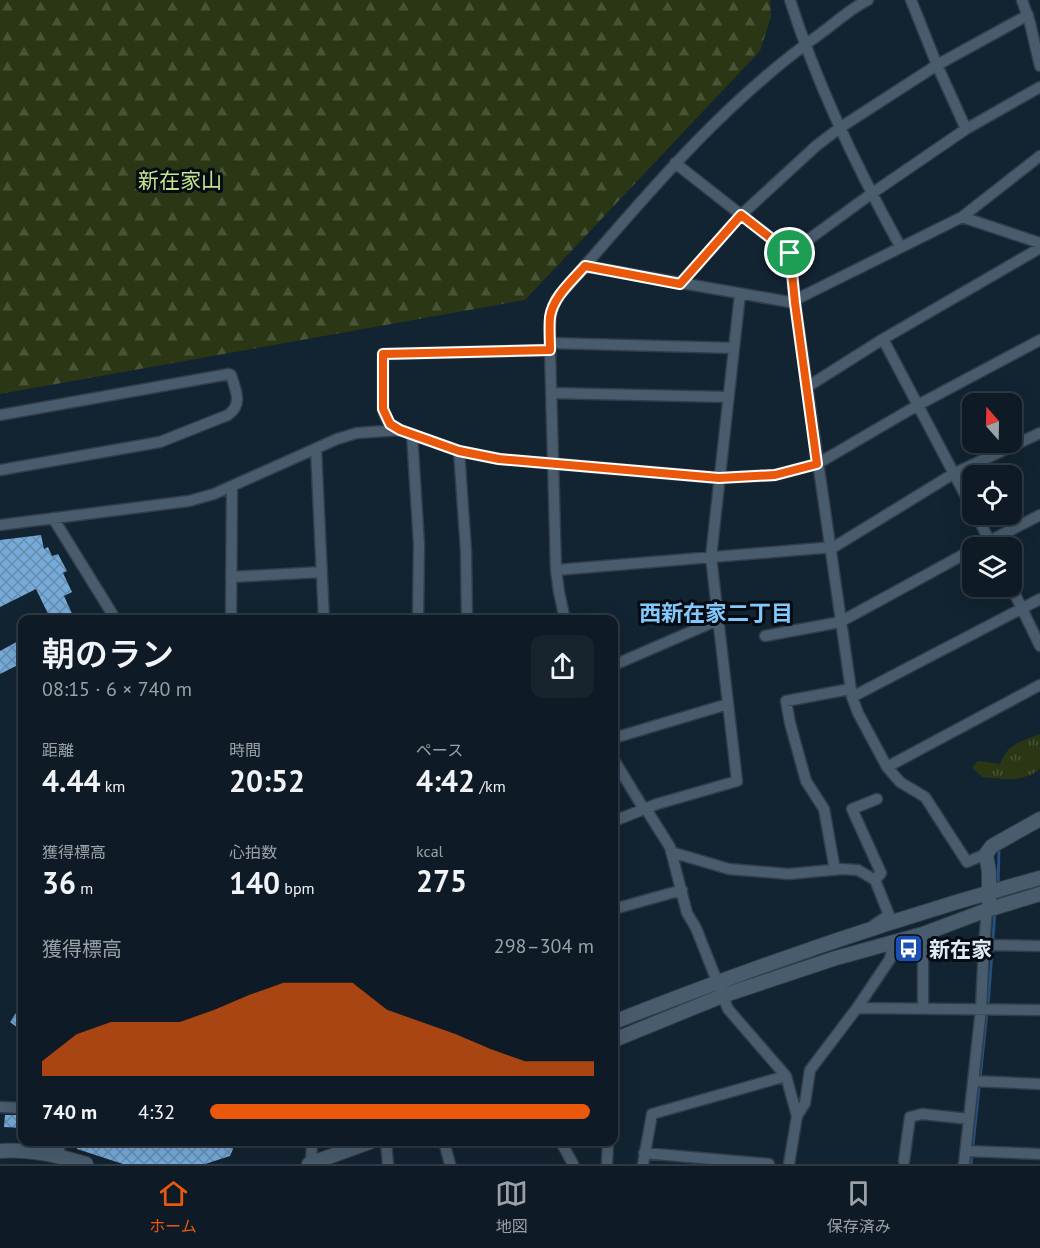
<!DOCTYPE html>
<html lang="ja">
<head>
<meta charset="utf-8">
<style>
  :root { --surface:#0e1a25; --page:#17232d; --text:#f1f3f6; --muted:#9ba1a7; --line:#2e3842; --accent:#ea580c }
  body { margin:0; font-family:"PT Sans","Noto Sans JP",sans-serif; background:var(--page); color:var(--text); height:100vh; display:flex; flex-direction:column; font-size:22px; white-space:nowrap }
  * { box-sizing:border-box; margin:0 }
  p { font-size:20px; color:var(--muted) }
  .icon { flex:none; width:33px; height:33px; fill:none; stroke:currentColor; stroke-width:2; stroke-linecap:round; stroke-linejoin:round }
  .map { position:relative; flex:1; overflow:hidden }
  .panel { position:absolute; left:18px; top:615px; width:600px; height:531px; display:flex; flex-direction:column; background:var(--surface); border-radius:12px; box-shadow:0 6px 24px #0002,0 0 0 2px var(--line) }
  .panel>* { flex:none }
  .needle { width:39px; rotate:340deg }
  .controls { position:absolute; left:962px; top:393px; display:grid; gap:12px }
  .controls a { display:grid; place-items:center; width:60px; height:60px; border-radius:12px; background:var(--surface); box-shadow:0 6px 24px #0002,0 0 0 2px var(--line); font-size:30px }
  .pin { position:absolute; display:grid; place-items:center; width:51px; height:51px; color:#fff; margin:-26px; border:3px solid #fff; border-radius:50%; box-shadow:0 2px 6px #0007 }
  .round { display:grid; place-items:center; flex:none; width:63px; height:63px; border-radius:12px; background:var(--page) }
  .headline { display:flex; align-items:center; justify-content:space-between; height:102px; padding:0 24px }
  h1 { font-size:33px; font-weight:600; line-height:45px }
  .figures { display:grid; grid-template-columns:repeat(3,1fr); gap:9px; height:102px; padding:6px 24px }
  .figures div { display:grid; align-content:center }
  .figures b { font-size:30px; font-weight:600 }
  .figures small { font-size:16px; font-weight:400 }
  .figures p { font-size:16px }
  .chart { height:168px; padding:12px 24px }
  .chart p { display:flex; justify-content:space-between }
  .chart svg { width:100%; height:108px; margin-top:6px; fill:var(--accent); opacity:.7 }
  ul { padding:0 24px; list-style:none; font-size:20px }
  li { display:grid; grid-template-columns:96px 72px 1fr; align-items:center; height:45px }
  li i { height:15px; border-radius:8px; background:var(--accent) }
  .dock { display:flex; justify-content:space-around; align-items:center; height:84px; border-top:2px solid var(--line); background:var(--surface); font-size:16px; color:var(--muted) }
  .dock a { display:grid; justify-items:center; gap:3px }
  .dock .selected { color:var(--accent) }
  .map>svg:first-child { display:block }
  .grass { fill:url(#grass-tufts) }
  .forest { fill:url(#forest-firs) }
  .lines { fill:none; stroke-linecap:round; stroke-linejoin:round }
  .stream { stroke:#23507c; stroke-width:3 }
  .building { fill:url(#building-cross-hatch) }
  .minor-casing { stroke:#323d49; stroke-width:13 }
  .tertiary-casing { stroke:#323d49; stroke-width:16 }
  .minor { stroke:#495c6d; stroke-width:10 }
  .tertiary { stroke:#495c6d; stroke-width:14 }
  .route-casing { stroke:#fff; stroke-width:12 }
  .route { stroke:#ea580c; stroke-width:8 }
  .labels { text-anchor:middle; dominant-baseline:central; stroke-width:6; stroke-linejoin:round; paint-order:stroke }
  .park-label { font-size:21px; fill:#c4e48c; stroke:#050b12 }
  .poi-label { font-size:21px; font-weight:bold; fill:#dfe9f3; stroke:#050b12; text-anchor:start }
  .neighbourhood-label { font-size:22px; font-weight:bold; fill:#83c8fa; stroke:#050b12 }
</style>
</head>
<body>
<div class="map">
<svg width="1040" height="1164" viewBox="0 0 1040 1164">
  <defs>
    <pattern id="grass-tufts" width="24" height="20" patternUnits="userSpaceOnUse" patternTransform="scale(1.5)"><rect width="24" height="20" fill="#2b3614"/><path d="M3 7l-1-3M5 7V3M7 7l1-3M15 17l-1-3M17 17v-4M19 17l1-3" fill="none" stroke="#495337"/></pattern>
    <pattern id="forest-firs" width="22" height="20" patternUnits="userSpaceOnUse" patternTransform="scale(1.5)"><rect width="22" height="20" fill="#2b3614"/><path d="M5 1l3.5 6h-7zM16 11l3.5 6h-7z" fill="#495337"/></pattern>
    <pattern id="building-cross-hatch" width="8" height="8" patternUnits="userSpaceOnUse" patternTransform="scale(1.5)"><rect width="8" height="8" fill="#75aad9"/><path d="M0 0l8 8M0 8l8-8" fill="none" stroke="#668cae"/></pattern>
  </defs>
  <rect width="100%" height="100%" fill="#122331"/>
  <path class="grass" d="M 1040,734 L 1040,769 C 1022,783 1004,779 982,777 L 972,767 L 978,761 L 1000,764 C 1007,744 1022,741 1040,734 Z"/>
  <path class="forest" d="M 0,0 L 770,0 L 771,17 L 760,51 L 525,300 L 0,394 Z"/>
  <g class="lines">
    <path class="stream" d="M 998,886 L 999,849
      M 988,1006 L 995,911
      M 971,1164 L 987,1012"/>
  </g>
  <path class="building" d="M 41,535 L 44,549 L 48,547 L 52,556 L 58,554 L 67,571 L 63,573 L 72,592 L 64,596 L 75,620 L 51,620 L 36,589 L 0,607 L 0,540 Z
    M 22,639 L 22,663 L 0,674 L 0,651 Z
    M 22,1004 L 22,1031 L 10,1022 Z
    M 5,1115 L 22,1115 L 22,1128 L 4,1127 Z
    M 78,1142 L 141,1142 L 156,1147 L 158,1142 L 168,1145 L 172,1142 L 230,1142 L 233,1149 L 230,1156 L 205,1164 L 123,1164 L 77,1149 Z"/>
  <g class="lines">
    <defs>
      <path id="minor" d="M 790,0 C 817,85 857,168 900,246
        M 911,0 L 937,65 L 966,129
        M 1022,0 L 1030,23 L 1040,66
        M 675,163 L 790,253 L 795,303 L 852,697 L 858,713 L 887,767 L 900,782 L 925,797 L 967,862 L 986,854
        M 962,217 L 1040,243
        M 790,253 L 871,194 L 966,129 L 1040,87
        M 585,266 L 795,303
        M 680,284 L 741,215 L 816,146 L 841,127 L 937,65 L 1028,15
        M 795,300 L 962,217 L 1040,156
        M 883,339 L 972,508
        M 550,343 L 734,348
        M 550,350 L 383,354 L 383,409 C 386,421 390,425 400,430 L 459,451 L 499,459 L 719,478 L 775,475 L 817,464 L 918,405 L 1040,340
        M 807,387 L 883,339 L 1040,248
        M 551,393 L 728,397
        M 0,415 L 229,374 L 231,375 C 236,391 243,404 228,415 L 160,442 L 0,470
        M 412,434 L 419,544 L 418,620
        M 316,449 L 324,620
        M 459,451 L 466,551 L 467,620
        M 976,514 L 993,548
        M 53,518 L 116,620
        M 0,525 L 189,501 L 214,494 L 337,439 L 357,433 L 400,430
        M 976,548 L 1040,515
        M 556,570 L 834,547 L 953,474 L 1040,433
        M 231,577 L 322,572
        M 1011,586 L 1040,646
        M 231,620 L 232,486
        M 565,620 L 559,592 L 556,570 L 550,350 C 550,332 548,315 557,298 C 639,204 718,106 820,34 C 835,23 851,8 868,0
        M 765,636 L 840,622 L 972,550
        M 614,665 L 718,620
        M 852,697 L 1040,599
        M 614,738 L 728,704
        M 614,760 L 642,806 L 646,809 L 670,847 L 687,913 L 696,928 L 728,1009 L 786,1076 L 797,1116 L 789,1164
        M 887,767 L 1040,685
        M 614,821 L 657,804 L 737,781 L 711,557 L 740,294
        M 671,852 L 729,869 L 789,874 L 842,869 L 858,870 L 875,880 L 889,915 L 874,925
        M 835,870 L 824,809 L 806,781 L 790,723 L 786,701 L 850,689
        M 875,880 L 881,873 L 852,809 L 877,799
        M 614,909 L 682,890
        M 984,945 L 1040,946
        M 857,1008 L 1040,1010
        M 923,1008 L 923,934
        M 973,1081 L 1040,1084
        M 0,1107 L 22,1108
        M 797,1116 L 805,1103 L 810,1070 L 857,1008 L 890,959 L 893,943
        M 386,1142 L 388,1164
        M 444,1142 L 450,1164
        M 561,1142 L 573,1164
        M 966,1151 L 1040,1154
        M 644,1153 L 769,1164
        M 57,1155 L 61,1142
        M 904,1161 L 910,1117 L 922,1114 L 969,1119
        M 311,1163 L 312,1142
        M 607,1164 L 608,1142
        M 643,1164 L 652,1114 L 786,1076
        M 964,1164 L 981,1009 L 984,945 L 987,910"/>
      <path id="tertiary" d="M 989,901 L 989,872 L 986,854 L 992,846 L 1040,819
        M 614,1022 C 753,967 895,918 1040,878
        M 614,1040 L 722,996 L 836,958 L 923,934 L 987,910 L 1040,894
        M 0,1151 C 30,1149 57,1155 86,1164
        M 309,1164 L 370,1142"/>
    </defs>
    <use href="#minor" class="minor-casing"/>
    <use href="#tertiary" class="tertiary-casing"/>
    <use href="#minor" class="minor"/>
    <use href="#tertiary" class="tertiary"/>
  </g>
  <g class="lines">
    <defs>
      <path id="route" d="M 741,215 L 790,253 L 795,303 L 817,464 L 775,475 L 719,478 L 499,459 L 459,451 L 400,430 L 390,424 L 383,409 L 383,354 L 550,350 C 550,339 549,327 550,317 C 553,297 572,281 585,266 L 680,284 Z"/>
    </defs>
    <use href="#route" class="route-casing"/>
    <use href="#route" class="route"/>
  </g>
  <defs>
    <symbol id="bus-square" viewBox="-11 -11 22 22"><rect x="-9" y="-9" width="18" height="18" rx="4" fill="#1a4fb4" stroke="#050b12"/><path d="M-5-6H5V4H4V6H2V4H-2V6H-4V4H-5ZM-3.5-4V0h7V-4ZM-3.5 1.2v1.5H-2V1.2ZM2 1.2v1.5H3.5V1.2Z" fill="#fff"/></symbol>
  </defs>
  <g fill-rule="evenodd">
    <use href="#bus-square" x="892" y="932" width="33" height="33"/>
  </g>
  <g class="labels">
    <g class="park-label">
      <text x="180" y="180">新在家山</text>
    </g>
    <g class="poi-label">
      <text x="929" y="949">新在家</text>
    </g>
    <g class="neighbourhood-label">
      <text x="716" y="613">西新在家二丁目</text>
    </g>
  </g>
</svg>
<div class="controls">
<a><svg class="needle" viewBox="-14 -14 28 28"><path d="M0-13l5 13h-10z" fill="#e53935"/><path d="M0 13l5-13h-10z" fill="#9ba1a7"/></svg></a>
<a><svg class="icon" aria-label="locate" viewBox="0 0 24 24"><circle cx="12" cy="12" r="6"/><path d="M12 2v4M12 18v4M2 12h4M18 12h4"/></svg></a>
<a><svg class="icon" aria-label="layers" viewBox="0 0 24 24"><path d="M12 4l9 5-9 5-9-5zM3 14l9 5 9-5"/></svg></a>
</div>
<div class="pin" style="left:790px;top:253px;background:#1e9e55"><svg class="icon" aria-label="arrive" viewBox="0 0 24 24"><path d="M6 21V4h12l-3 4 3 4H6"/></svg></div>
<section class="panel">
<div class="headline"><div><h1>朝のラン</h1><p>08:15 · 6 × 740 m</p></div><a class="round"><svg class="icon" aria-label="share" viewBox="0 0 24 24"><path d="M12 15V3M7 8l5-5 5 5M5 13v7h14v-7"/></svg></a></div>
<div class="figures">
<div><p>距離</p><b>4.44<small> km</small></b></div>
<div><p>時間</p><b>20:52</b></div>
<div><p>ペース</p><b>4:42<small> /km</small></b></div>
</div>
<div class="figures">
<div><p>獲得標高</p><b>36<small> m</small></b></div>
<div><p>心拍数</p><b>140<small> bpm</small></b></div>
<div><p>kcal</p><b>275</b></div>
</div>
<div class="chart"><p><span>獲得標高</span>298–304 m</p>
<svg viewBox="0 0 160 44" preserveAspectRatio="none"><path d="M0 44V38L10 27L20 22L30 22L40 22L50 17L60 11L70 6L80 6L90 6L100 17L110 22L120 27L130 33L140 38L150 38L160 38V44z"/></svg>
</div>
<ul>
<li><b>740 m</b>4:32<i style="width:99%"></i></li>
</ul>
</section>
</div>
<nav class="dock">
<a class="selected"><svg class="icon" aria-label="home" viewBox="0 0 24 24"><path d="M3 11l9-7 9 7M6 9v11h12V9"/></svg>ホーム</a>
<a><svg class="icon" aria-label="map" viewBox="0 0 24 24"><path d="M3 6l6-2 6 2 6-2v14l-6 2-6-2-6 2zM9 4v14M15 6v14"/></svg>地図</a>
<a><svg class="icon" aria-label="saved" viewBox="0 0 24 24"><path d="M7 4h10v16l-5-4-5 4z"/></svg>保存済み</a>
</nav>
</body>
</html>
